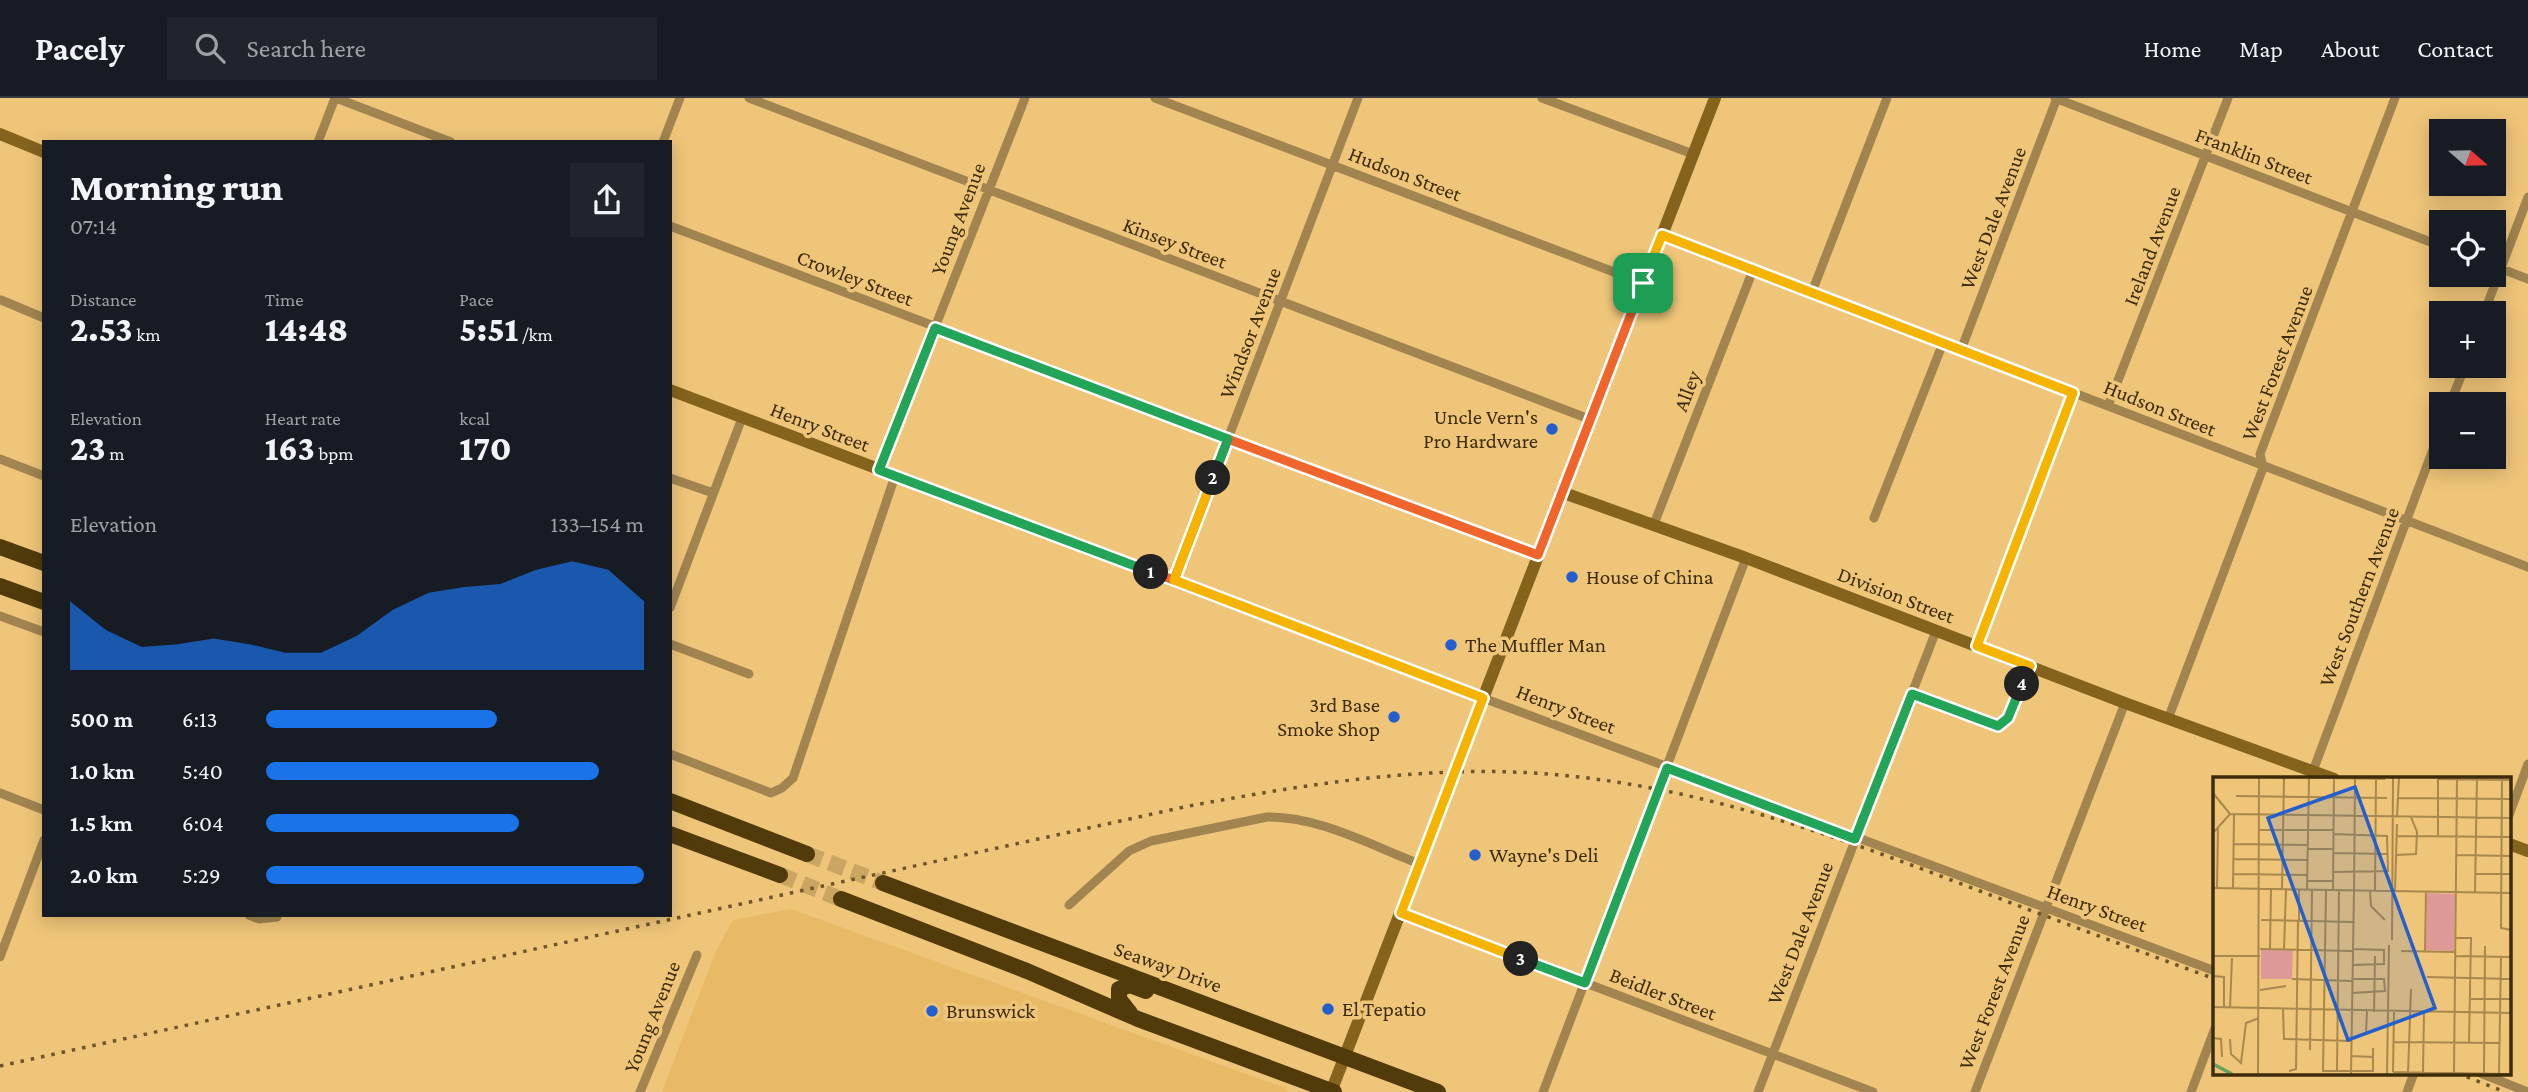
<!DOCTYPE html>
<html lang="en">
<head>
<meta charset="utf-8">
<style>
  :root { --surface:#171b24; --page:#20242c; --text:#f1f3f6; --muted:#9ea1a6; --line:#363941; --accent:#1a73e8 }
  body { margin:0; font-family:"Crimson Pro",serif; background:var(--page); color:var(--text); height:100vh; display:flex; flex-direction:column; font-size:26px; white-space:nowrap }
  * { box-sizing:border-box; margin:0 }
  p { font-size:23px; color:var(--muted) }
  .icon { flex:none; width:38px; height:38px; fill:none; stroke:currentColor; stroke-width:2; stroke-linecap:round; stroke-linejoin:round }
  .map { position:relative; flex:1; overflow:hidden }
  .drawer { position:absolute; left:42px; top:42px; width:630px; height:777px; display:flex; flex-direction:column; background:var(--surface); border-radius:0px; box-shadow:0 4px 18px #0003 }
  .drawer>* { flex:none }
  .needle { width:46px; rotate:110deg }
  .fabs { position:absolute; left:2429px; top:21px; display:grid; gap:14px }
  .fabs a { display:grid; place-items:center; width:77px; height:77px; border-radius:0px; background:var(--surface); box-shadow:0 4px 18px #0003; font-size:35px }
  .pin { position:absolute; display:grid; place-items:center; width:60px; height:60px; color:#fff; margin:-30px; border-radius:14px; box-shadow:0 4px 10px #0006 }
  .km { position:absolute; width:35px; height:35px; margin:-18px; border-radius:50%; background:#222; color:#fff; font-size:19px; line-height:35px; text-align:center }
  .round { display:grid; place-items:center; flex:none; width:74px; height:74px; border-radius:0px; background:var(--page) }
  .headline { display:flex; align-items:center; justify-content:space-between; height:119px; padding:0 28px }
  h1 { font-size:38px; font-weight:800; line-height:52px }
  .figures { display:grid; grid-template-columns:repeat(3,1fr); gap:10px; height:119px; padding:7px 28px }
  .figures div { display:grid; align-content:center }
  .figures b { font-size:35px; font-weight:800 }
  .figures small { font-size:19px; font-weight:400 }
  .figures p { font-size:19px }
  .chart { height:196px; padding:14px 28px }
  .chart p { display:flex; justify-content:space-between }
  .chart svg { width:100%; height:126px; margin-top:7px; fill:var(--accent); opacity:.7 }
  ul { padding:0 28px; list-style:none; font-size:23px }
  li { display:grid; grid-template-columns:112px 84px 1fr; align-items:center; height:52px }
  li i { height:18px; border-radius:9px; background:var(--accent) }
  header { display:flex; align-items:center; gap:42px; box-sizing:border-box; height:98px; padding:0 35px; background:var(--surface); border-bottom:2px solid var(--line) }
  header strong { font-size:33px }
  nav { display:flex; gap:38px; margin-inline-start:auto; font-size:24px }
  .search { width:490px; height:63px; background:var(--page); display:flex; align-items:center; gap:18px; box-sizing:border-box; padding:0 24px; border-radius:0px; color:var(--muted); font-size:26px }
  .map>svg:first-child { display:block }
  .built { fill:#e8ba65 }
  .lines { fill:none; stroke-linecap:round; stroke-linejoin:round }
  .highway-tunnel { stroke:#cba663; stroke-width:16; stroke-dasharray:16 8; stroke-linecap:butt }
  .street { stroke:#a18450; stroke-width:9 }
  .secondary { stroke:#85631d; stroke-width:12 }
  .highway { stroke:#523b0a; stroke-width:16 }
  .rail { stroke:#6e5629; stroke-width:3.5; stroke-dasharray:3.5 7; stroke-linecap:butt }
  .split-1-casing { stroke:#fff; stroke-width:14 }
  .split-2-casing { stroke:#fff; stroke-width:14 }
  .split-3-casing { stroke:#fff; stroke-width:14 }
  .split-4-casing { stroke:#fff; stroke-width:14 }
  .split-5-casing { stroke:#fff; stroke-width:14 }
  .split-1 { stroke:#f0652b; stroke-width:9 }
  .split-2 { stroke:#22a559; stroke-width:9 }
  .split-3 { stroke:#f5b400; stroke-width:9 }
  .split-4 { stroke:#22a559; stroke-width:9 }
  .split-5 { stroke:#f5b400; stroke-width:9 }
  .poi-dot { fill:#2460cd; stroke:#efc579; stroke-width:2.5 }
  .labels { text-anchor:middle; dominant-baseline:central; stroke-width:7; stroke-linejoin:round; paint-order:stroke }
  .street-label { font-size:21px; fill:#3d2c0b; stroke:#efc579 }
  .poi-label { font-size:21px; fill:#3d2c0b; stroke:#efc579; text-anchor:start }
  .inset-river { fill:none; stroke:#67a15e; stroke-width:3.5 }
  .inset-road { fill:none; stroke:#a8884d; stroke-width:2 }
  .view { fill:#2460cd; fill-opacity:0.15; stroke:#2460cd; stroke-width:3.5 }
  .inset-edge { fill:none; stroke:#3d2c0b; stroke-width:3.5 }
</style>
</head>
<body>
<header>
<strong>Pacely</strong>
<div class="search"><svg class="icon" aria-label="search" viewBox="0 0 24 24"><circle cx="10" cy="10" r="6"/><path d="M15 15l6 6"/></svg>Search here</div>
<nav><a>Home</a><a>Map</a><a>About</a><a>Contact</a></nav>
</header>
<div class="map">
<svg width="2528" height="994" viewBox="0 0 2528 994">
  <rect width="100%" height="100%" fill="#efc579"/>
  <path class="built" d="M 791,811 L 1285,990 L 1288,994 L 662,994 L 715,855 L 733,822 Z"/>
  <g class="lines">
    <path class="highway-tunnel" d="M 807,756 L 883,785
      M 780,777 L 841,801"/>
    <path class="street" d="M 336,0 L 451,44
      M 749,0 L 1589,321
      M 1155,0 L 1643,185
      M 1542,0 L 1693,56
      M 2055,0 L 2441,148
      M 318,44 L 335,0
      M 663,44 L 680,0
      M 670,128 L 1538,457
      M 1662,137 L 2528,469
      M 2494,168 L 2528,181
      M 1812,194 L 1887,0
      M 1,202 L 44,220
      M 2484,215 L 2528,99
      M 1961,252 L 2057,0
      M 2450,306 L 2465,268
      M 2108,308 L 2228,0
      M 0,361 L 44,378
      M 879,372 L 1025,0
      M 670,380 L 713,395
      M 1874,420 L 1943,245
      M 1654,426 L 1753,172
      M 1174,482 L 1358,0
      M 670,510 L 742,320
      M 0,518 L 44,534
      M 670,546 L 749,576
      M 1977,548 L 2073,295
      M 1911,596 L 1998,628 L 2008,620 L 2030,568
      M 1483,600 L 2215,873
      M 2168,621 L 2263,370 L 2260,356 L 2395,0
      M 670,656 L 771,695 L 782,690 L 793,680 L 895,378
      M 2310,681 L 2441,330
      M 0,695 L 44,712
      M 2509,717 L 2528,666
      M 1069,807 L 1129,753 L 1151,743 L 1267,719 C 1319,718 1372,748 1420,766
      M 1401,815 L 1873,994
      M 249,817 L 259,821 L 277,819
      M 0,859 L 44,742
      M 2480,975 L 2528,994
      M 640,994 L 697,857
      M 1543,994 L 1746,460
      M 1758,994 L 1936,533
      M 1975,994 L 2125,605
      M 2191,994 L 2215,930
      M 2407,994 L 2414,975"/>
    <path class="secondary" d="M 0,36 L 44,54
      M 670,292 L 1483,600
      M 1561,394 L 1746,460 L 2125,605 L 2334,681
      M 2509,746 L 2528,753
      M 1331,994 L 1715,0"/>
    <path class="highway" d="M 0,449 L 44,465
      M 0,488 L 44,504
      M 670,703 L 807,756
      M 670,736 L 780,777
      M 883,785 L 1438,994
      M 841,801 L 1027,873 L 1138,921 L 1334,994
      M 1130,915 L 1119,901 L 1119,891 L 1130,887 L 1146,893"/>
    <path class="rail" d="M 0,968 L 1189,708 C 1303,687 1417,668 1534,675 C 1692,685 1834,737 1980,793 C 2058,823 2136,852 2215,881
      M 2457,975 L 2505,994"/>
  </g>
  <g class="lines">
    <defs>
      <path id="split-1" d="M 1151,474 L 1174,482 L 1228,341 L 1538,457 L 1643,185"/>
      <path id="split-2" d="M 1151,474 L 879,372 L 935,230 L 1228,341 L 1213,380"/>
      <path id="split-3" d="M 1213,380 L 1174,482 L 1483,600 L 1401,815 L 1521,861"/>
      <path id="split-4" d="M 1521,861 L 1585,885 L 1667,670 L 1855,741 L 1912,596 L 1998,628 L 2008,620 L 2022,586"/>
      <path id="split-5" d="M 1643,185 L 1662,137 L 2073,295 L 1977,548 L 2030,568 L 2022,586"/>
    </defs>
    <use href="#split-1" class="split-1-casing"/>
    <use href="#split-2" class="split-2-casing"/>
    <use href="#split-3" class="split-3-casing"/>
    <use href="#split-4" class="split-4-casing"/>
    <use href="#split-5" class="split-5-casing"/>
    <use href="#split-1" class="split-1"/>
    <use href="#split-2" class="split-2"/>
    <use href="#split-3" class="split-3"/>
    <use href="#split-4" class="split-4"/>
    <use href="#split-5" class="split-5"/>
  </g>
  <g class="poi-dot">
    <circle cx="1552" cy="331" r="7"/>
    <circle cx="1572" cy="479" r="7"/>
    <circle cx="1451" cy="547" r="7"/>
    <circle cx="1394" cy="619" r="7"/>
    <circle cx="1475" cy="757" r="7"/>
    <circle cx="1328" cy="911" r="7"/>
    <circle cx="932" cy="913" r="7"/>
  </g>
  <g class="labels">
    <g class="street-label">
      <text transform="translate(2254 58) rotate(21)">Franklin Street</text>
      <text transform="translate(1405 76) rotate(21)">Hudson Street</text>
      <text transform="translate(1993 120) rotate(-69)">West Dale Avenue</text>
      <text transform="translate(958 121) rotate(-69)">Young Avenue</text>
      <text transform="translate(1175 145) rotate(21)">Kinsey Street</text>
      <text transform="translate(2152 148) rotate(-69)">Ireland Avenue</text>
      <text transform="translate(855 180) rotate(21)">Crowley Street</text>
      <text transform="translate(1250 235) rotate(-69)">Windsor Avenue</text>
      <text transform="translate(2277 265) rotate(-69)">West Forest Avenue</text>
      <text transform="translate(1687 293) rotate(-69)">Alley</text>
      <text transform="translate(2160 310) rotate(22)">Hudson Street</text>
      <text transform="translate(820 329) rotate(21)">Henry Street</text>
      <text transform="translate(1896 497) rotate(21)">Division Street</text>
      <text transform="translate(2359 499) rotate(-69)">West Southern Avenue</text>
      <text transform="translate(1566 611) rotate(21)">Henry Street</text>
      <text transform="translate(2097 810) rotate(20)">Henry Street</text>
      <text transform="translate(1800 835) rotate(-69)">West Dale Avenue</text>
      <text transform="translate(1168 869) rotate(20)">Seaway Drive</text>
      <text transform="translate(1994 894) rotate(-69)">West Forest Avenue</text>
      <text transform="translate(1663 896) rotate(21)">Beidler Street</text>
      <text transform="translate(652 919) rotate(-68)">Young Avenue</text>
    </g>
    <g class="poi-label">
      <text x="1538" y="319" text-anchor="end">Uncle Vern's<tspan x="1538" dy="24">Pro Hardware</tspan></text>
      <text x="1586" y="479">House of China</text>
      <text x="1465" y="547">The Muffler Man</text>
      <text x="1380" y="607" text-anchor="end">3rd Base<tspan x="1380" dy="24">Smoke Shop</tspan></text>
      <text x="1489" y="757">Wayne's Deli</text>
      <text x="1342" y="911">El Tepatio</text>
      <text x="946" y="913">Brunswick</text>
    </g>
  </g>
  <g transform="translate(2213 679)">
    <rect width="298" height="298" fill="#efc579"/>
    <path d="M 214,116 L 242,117 L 241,174 L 213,173 ZM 48,173 L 80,173 L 79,202 L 48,202 Z" fill="#de9a98"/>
    <path class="inset-river" d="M 0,287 L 19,297"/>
    <path class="inset-road" d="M 54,0 L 172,2M 289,0 L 288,151 L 298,153M 225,2 L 298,3M 0,16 L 17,37M 23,19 L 174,21M 185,21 L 298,22M 17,37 L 298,41M 184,40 L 186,0M 46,53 L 120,53M 0,56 L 17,37M 184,59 L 298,60M 225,59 L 225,2M 21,67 L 95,68M 95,72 L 120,72M 121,76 L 175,77M 183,78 L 203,77 L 204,55 L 198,40M 244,78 L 298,79M 20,82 L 95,83M 120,95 L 175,94 L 174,59 L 120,57M 20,97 L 94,98M 262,97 L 298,97M 94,104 L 120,104M 0,111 L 298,116M 4,111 L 5,51M 20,111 L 21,38M 69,112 L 71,0M 94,113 L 96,0M 120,113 L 121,0M 113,114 L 110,294 L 160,294 L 160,271M 141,114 L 142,2M 157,114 L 158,129 L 172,143M 162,114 L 163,1M 182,114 L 184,47M 262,115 L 264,0M 48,143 L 140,145M 86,144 L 86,113M 243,161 L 258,161 L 256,266M 179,163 L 180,0M 47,172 L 140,174M 57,172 L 58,112M 71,172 L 73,112M 188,174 L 242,175M 212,175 L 213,115M 0,179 L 47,179M 242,179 L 298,180M 140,188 L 171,187 L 171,173 L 140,172M 0,199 L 11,200 L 11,231M 214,200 L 298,202M 79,202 L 139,204M 47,213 L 73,209M 139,216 L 172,214 L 171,202 L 139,202M 258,222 L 298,222M 0,230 L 298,236M 17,231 L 19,181M 70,232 L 71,262 L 138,264M 161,235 L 162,179M 153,256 L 154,234M 0,261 L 8,262 L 9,280M 17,262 L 18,277 L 28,286 L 33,246 L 46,241M 180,265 L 286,266M 97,273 L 99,113M 138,279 L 160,280M 124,293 L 126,113M 76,294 L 83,292 L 85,144M 180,295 L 298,297M 180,295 L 181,235M 195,296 L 198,212M 210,296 L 211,235M 45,297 L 46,0M 138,297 L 141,114M 174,297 L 176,168M 241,297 L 244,0M 271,297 L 272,169M 286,297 L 288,180"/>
    <path class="view" d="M 142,10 L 222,231 L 135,263 L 55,41 Z"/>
    <rect width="298" height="298" class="inset-edge"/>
  </g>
</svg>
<div class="fabs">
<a><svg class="needle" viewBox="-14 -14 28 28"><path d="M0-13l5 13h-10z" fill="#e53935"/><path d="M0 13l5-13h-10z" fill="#9ea1a6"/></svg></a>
<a><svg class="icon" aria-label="locate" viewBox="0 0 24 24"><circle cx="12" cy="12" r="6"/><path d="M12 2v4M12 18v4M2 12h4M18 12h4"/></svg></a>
<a>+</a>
<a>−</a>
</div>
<div class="pin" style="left:1643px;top:185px;background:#1e9e55"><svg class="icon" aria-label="arrive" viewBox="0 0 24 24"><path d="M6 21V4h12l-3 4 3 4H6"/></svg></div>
<b class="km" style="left:1151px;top:474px">1</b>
<b class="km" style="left:1213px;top:380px">2</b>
<b class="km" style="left:1521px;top:861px">3</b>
<b class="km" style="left:2022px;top:586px">4</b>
<section class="drawer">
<div class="headline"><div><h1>Morning run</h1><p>07:14</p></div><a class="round"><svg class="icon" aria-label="share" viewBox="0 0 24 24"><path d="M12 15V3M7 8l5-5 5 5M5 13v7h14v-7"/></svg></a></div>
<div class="figures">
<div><p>Distance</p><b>2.53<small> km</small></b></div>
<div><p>Time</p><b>14:48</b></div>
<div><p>Pace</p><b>5:51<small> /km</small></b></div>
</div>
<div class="figures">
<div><p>Elevation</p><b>23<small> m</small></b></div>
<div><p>Heart rate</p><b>163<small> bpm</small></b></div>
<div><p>kcal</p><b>170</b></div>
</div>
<div class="chart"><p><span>Elevation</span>133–154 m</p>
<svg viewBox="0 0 160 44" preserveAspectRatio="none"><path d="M0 44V20L10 30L20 36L30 35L40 33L50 35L60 38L70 38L80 32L90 23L100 17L110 15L120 14L130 9L140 6L150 9L160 20V44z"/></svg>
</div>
<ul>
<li><b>500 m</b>6:13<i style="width:61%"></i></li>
<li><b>1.0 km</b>5:40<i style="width:88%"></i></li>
<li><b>1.5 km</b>6:04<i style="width:67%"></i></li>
<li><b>2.0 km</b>5:29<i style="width:100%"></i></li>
</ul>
</section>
</div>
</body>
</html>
